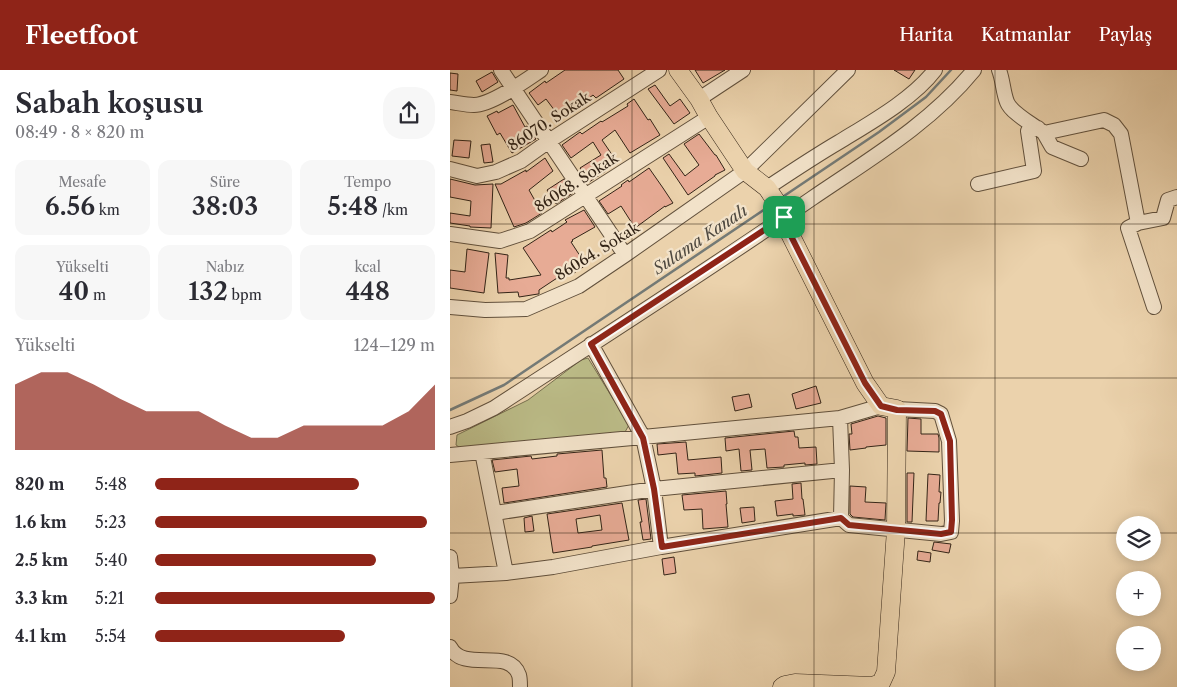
<!DOCTYPE html>
<html lang="tr">
<head>
<meta charset="utf-8">
<style>
  :root { --surface:#fff; --page:#f7f7f7; --text:#2b2b33; --muted:#7c7c81; --accent:#8f2418 }
  body { margin:0; font-family:"Libre Caslon Text",serif; background:var(--page); color:var(--text); height:100vh; display:flex; flex-direction:column; font-size:19px; white-space:nowrap }
  * { box-sizing:border-box; margin:0 }
  p { font-size:16px; color:var(--muted) }
  .icon { flex:none; width:28px; height:28px; fill:none; stroke:currentColor; stroke-width:2; stroke-linecap:round; stroke-linejoin:round }
  .map { position:relative; flex:1; overflow:hidden }
  .details { display:flex; flex-direction:column; background:var(--surface); width:450px }
  .details>* { flex:none }
  .controls { position:absolute; left:666px; top:446px; display:grid; gap:10px }
  .controls a { display:grid; place-items:center; width:45px; height:45px; border-radius:50%; background:var(--surface); box-shadow:0 2px 12px #0003; font-size:25px }
  .pin { position:absolute; display:grid; place-items:center; width:42px; height:42px; color:#fff; margin:-21px; border-radius:10px; box-shadow:0 2px 8px #0006 }
  .round { display:grid; place-items:center; flex:none; width:52px; height:52px; border-radius:20px; background:var(--page) }
  .head { display:flex; align-items:center; justify-content:space-between; height:85px; padding:0 15px }
  h1 { font-size:28px; font-weight:600; line-height:38px }
  .metrics { display:grid; grid-template-columns:repeat(3,1fr); gap:8px; height:85px; padding:5px 15px }
  .metrics div { display:grid; align-content:center; border-radius:12px; background:var(--page); text-align:center }
  .metrics b { font-size:25px; font-weight:600 }
  .metrics small { font-size:14px; font-weight:400 }
  .metrics p { font-size:14px }
  .chart { height:140px; padding:10px 15px }
  .chart p { display:flex; justify-content:space-between }
  .chart svg { width:100%; height:90px; margin-top:5px; fill:var(--accent); opacity:.7 }
  ul { padding:0 15px; list-style:none; font-size:16px }
  li { display:grid; grid-template-columns:80px 60px 1fr; align-items:center; height:38px }
  li i { height:12px; border-radius:6px; background:var(--accent) }
  header { display:flex; align-items:center; gap:30px; box-sizing:border-box; height:70px; padding:0 25px; background:var(--accent); color:#fff }
  header strong { font-size:24px }
  nav { display:flex; gap:28px; margin-inline-start:auto; font-size:18px }
  main { display:flex; flex:1; min-height:0 }
  .map>svg:first-child { display:block }
  .green { fill:#bbbb87; stroke:#77704f }
  .lines { fill:none; stroke-linecap:round; stroke-linejoin:round }
  .stream { stroke:#747a76; stroke-width:2.5 }
  .building { fill:#e7ab95; stroke:#332417; fill-rule:evenodd }
  .minor-casing { stroke:#61503c; stroke-width:16 }
  .major-casing { stroke:#332417; stroke-width:19 }
  .minor { stroke:#f2e2c9; stroke-width:14 }
  .major { stroke:#ebd2ac; stroke-width:18 }
  .route-casing { stroke:#fff; stroke-width:10 }
  .route { stroke:#8f2418; stroke-width:6 }
  .grid { fill:none; stroke:#332417; stroke-width:1; stroke-opacity:0.55 }
  .labels { text-anchor:middle; dominant-baseline:central; stroke-width:4.5; stroke-linejoin:round; paint-order:stroke }
  .street-label { font-size:15px; fill:#332417; stroke:#f2e2c9 }
  .water-label { font-size:16px; font-style:italic; fill:#4e483f; stroke:#f2e2c9 }
</style>
</head>
<body>
<header>
<strong>Fleetfoot</strong>
<nav><a>Harita</a><a>Katmanlar</a><a>Paylaş</a></nav>
</header>
<main>
<section class="details">
<div class="head"><div><h1>Sabah koşusu</h1><p>08:49 · 8 × 820 m</p></div><a class="round"><svg class="icon" aria-label="share" viewBox="0 0 24 24"><path d="M12 15V3M7 8l5-5 5 5M5 13v7h14v-7"/></svg></a></div>
<div class="metrics">
<div><p>Mesafe</p><b>6.56<small> km</small></b></div>
<div><p>Süre</p><b>38:03</b></div>
<div><p>Tempo</p><b>5:48<small> /km</small></b></div>
</div>
<div class="metrics">
<div><p>Yükselti</p><b>40<small> m</small></b></div>
<div><p>Nabız</p><b>132<small> bpm</small></b></div>
<div><p>kcal</p><b>448</b></div>
</div>
<div class="chart"><p><span>Yükselti</span>124–129 m</p>
<svg viewBox="0 0 160 44" preserveAspectRatio="none"><path d="M0 44V12L10 6L20 6L30 12L40 19L50 25L60 25L70 25L80 32L90 38L100 38L110 32L120 32L130 32L140 32L150 25L160 12V44z"/></svg>
</div>
<ul>
<li><b>820 m</b>5:48<i style="width:73%"></i></li>
<li><b>1.6 km</b>5:23<i style="width:97%"></i></li>
<li><b>2.5 km</b>5:40<i style="width:79%"></i></li>
<li><b>3.3 km</b>5:21<i style="width:100%"></i></li>
<li><b>4.1 km</b>5:54<i style="width:68%"></i></li>
</ul>
</section>
<div class="map">
<svg width="727" height="617" viewBox="0 0 727 617">
  <rect width="100%" height="100%" fill="#ebd2ac"/>
  <filter id="stains"><feTurbulence type="fractalNoise" baseFrequency=".004" numOctaves="4"/><feColorMatrix values="0 0 0 0 .2 0 0 0 0 .09 0 0 0 0 .02 0 0 0 .5 -.17"/></filter>
  <radialGradient id="worn" r=".72"><stop offset=".6" stop-color="#630" stop-opacity="0"/><stop offset="1" stop-color="#630" stop-opacity=".3"/></radialGradient>
  <path class="green" d="M 138,288 L 179,355 L 175,362 L 15,381 L 6,375 L 7,365 L 78,330 L 131,290 Z"/>
  <g class="lines">
    <path class="stream" d="M 331,128 L 429,62 L 476,27 L 501,0
      M 0,340 L 54,315 L 321,135"/>
  </g>
  <path class="building" d="M 115,0 L 168,0 L 174,9 L 146,28 L 143,25 L 111,49 L 96,29 L 88,35 L 79,23 L 95,11 L 96,13 Z
    M 245,0 L 275,0 L 253,13 Z
    M 444,0 L 465,0 L 459,9 Z
    M 42,2 L 48,12 L 32,22 L 26,11 Z
    M 0,3 L 8,4 L 7,21 L 0,20 Z
    M 205,15 L 220,36 L 230,29 L 240,43 L 224,54 L 198,19 Z
    M 184,29 L 198,50 L 200,49 L 210,65 L 180,83 L 165,60 L 152,70 L 167,92 L 155,100 L 156,101 L 139,112 L 130,98 L 151,85 L 143,72 L 121,88 L 112,75 L 130,62 L 132,64 L 151,51 L 152,52 L 178,36 L 177,34 Z
    M 63,35 L 75,57 L 77,56 L 86,69 L 62,83 L 50,63 L 47,65 L 37,46 L 47,41 L 48,43 Z
    M 249,64 L 265,85 L 266,85 L 275,100 L 265,105 L 265,106 L 238,125 L 213,88 L 219,84 L 235,106 L 249,95 L 234,74 Z
    M 4,70 L 21,71 L 19,88 L 2,86 Z
    M 40,74 L 43,92 L 34,93 L 31,75 Z
    M 95,88 L 103,101 L 79,120 L 92,143 L 76,153 L 64,157 L 45,114 L 51,114 L 76,100 L 76,102 Z
    M 199,98 L 213,118 L 223,133 L 215,137 L 215,136 L 185,158 L 171,136 L 158,144 L 149,131 L 172,116 L 171,115 L 178,110 L 179,112 Z
    M 0,109 L 25,115 L 43,114 L 41,158 L 20,157 L 20,156 L 0,153 L 0,143 L 20,146 L 21,131 L 0,127 Z
    M 114,109 L 123,123 L 106,134 L 97,120 Z
    M 134,140 L 145,157 L 122,170 L 123,171 L 121,172 L 136,195 L 121,205 L 119,201 L 104,210 L 89,220 L 89,224 L 88,224 L 69,227 L 68,222 L 48,223 L 45,183 L 58,185 L 56,208 L 59,208 L 59,210 L 91,205 L 73,178 L 101,160 L 102,162 L 117,152 L 115,150 Z
    M 17,179 L 39,183 L 34,223 L 0,218 L 0,200 L 15,202 Z
    M 366,316 L 371,333 L 346,339 L 342,324 Z
    M 299,324 L 302,337 L 285,341 L 282,327 Z
    M 428,346 L 436,348 L 436,375 L 416,377 L 416,378 L 400,380 L 399,364 L 402,364 L 401,354 Z
    M 458,348 L 471,349 L 471,364 L 488,364 L 489,368 L 489,382 L 457,381 Z
    M 344,361 L 345,367 L 348,367 L 349,378 L 366,377 L 367,394 L 355,395 L 355,393 L 334,395 L 334,397 L 317,398 L 315,379 L 300,380 L 302,400 L 291,401 L 289,379 L 276,381 L 275,368 Z
    M 236,372 L 238,390 L 271,387 L 272,403 L 245,406 L 245,403 L 228,404 L 226,383 L 208,385 L 207,374 Z
    M 152,380 L 154,408 L 156,408 L 157,417 L 54,433 L 52,418 L 69,416 L 67,399 L 45,402 L 42,390 L 81,386 L 82,389 L 107,386 L 107,384 Z
    M 457,403 L 464,403 L 462,452 L 457,452 Z
    M 478,404 L 490,405 L 489,422 L 491,422 L 490,433 L 489,433 L 488,451 L 476,451 Z
    M 351,413 L 352,429 L 353,429 L 355,445 L 343,446 L 343,444 L 327,446 L 325,431 L 343,429 L 342,414 Z
    M 400,416 L 416,417 L 415,432 L 436,433 L 435,450 L 403,447 L 400,444 Z
    M 276,421 L 277,434 L 276,434 L 278,457 L 253,459 L 252,439 L 234,440 L 232,425 Z
    M 196,429 L 201,469 L 193,470 L 190,452 L 192,452 L 188,430 Z
    M 172,433 L 179,470 L 142,476 L 142,477 L 103,483 L 97,444 ZM 150,445 L 152,460 L 128,463 L 126,449 Z
    M 304,437 L 305,451 L 292,453 L 290,438 Z
    M 82,446 L 84,461 L 75,462 L 74,448 Z
    M 484,472 L 501,474 L 499,483 L 482,480 Z
    M 468,481 L 481,483 L 480,492 L 467,490 Z
    M 224,487 L 226,503 L 214,505 L 212,489 Z"/>
  <g class="lines">
    <defs>
      <path id="minor" d="M 51,0 L 175,185
        M 549,0 C 553,10 553,22 557,32 C 561,43 584,55 594,63 L 654,50 L 664,55 L 671,64 L 688,153 L 678,158 L 704,237
        M 249,29 L 293,0
        M 0,32 C 8,33 16,35 24,35 C 42,35 76,10 91,0
        M 594,63 L 602,77 L 631,89
        M 0,99 L 27,106 L 46,102 L 71,91 L 99,71 L 209,0
        M 528,114 L 584,101 L 578,61 L 588,58
        M 317,118 C 341,102 365,86 389,72 C 420,53 463,29 485,0
        M 688,153 L 713,148 L 718,130 L 727,127
        M 0,164 L 50,171 L 80,161 L 259,47
        M 0,237 L 35,240 L 76,239 L 129,216 L 175,185 L 295,101 L 398,0
        M 141,274 L 193,367 L 204,419 L 211,477
        M 390,348 L 392,400 L 391,448
        M 0,357 L 17,351 L 44,338 C 150,269 257,201 361,129 C 418,90 480,54 524,0
        M 32,382 L 56,503
        M 0,385 L 193,367 L 390,348 L 431,336
        M 45,443 L 204,419 L 392,400
        M 0,487 L 2,506 L 0,526
        M 2,506 L 56,503 L 103,497 L 211,477 L 391,448 L 399,455 L 491,464 L 501,462 L 502,451 L 499,371 L 491,344 L 485,341 L 447,339
        M 0,577 C 14,604 59,576 69,605 C 70,608 70,613 70,617"/>
      <path id="major" d="M 228,0 L 249,29 L 259,47 L 295,101 L 317,118 L 332,140 L 339,162 L 415,313 L 431,336 L 447,339 L 446,460 L 436,602 L 431,613 L 422,616 L 345,613 L 335,615 L 332,617"/>
    </defs>
    <use href="#minor" class="minor-casing"/>
    <use href="#major" class="major-casing"/>
    <use href="#minor" class="minor"/>
    <use href="#major" class="major"/>
  </g>
  <g class="lines">
    <defs>
      <path id="route" d="M 334,147 L 339,162 L 415,313 L 431,336 L 447,340 L 485,341 L 491,344 L 500,371 L 502,450 L 501,462 L 491,464 L 399,455 L 391,448 L 212,477 L 204,419 L 193,368 L 141,274 Z"/>
    </defs>
    <use href="#route" class="route-casing"/>
    <use href="#route" class="route"/>
  </g>
  <path class="grid" d="M 182,0 L 182,617M 364,0 L 364,617M 545,0 L 545,617M 0,154 L 727,154M 0,308 L 727,308M 0,463 L 675,463M 702,463 L 727,463"/>
  <g class="labels">
    <g class="street-label">
      <text transform="translate(99 51) rotate(-33)">86070. Sokak</text>
      <text transform="translate(126 112) rotate(-33)">86068. Sokak</text>
      <text transform="translate(147 181) rotate(-32)">86064. Sokak</text>
    </g>
    <g class="water-label">
      <text transform="translate(250 169) rotate(-34)">Sulama Kanalı</text>
    </g>
  </g>
  <rect width="100%" height="100%" filter="url(#stains)"/>
  <rect width="100%" height="100%" fill="url(#worn)"/>
</svg>
<div class="controls">
<a><svg class="icon" aria-label="layers" viewBox="0 0 24 24"><path d="M12 4l9 5-9 5-9-5zM3 14l9 5 9-5"/></svg></a>
<a>+</a>
<a>−</a>
</div>
<div class="pin" style="left:334px;top:147px;background:#1e9e55"><svg class="icon" aria-label="arrive" viewBox="0 0 24 24"><path d="M6 21V4h12l-3 4 3 4H6"/></svg></div>
</div>
</main>
</body>
</html>
